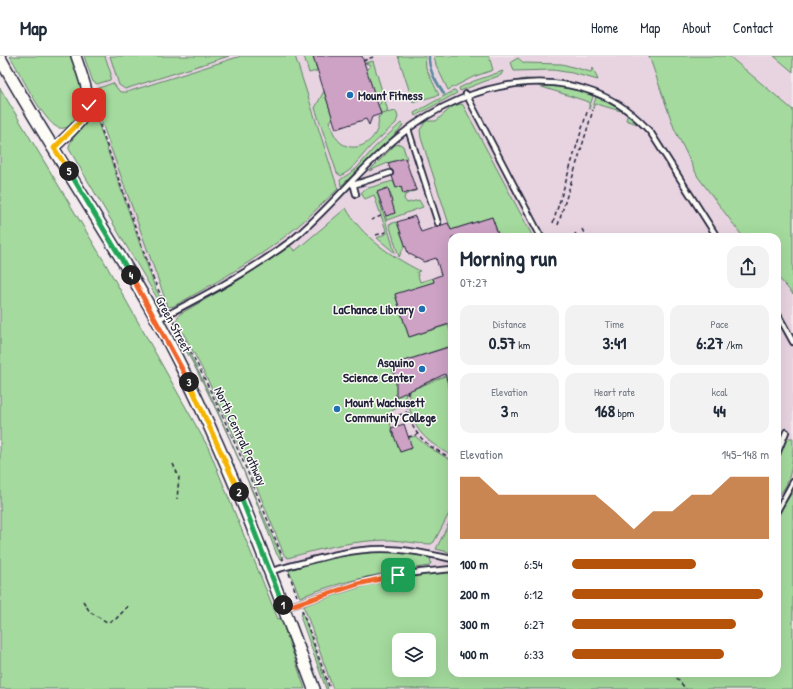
<!DOCTYPE html>
<html lang="en">
<head>
<meta charset="utf-8">
<style>
  :root { --surface:#fff; --page:#f2f2f3; --text:#1f2937; --muted:#747a83; --line:#e0e1e3; --accent:#b45309 }
  body { margin:0; font-family:"Patrick Hand",sans-serif; background:var(--page); color:var(--text); height:100vh; display:flex; flex-direction:column; font-size:15px; white-space:nowrap }
  * { box-sizing:border-box; margin:0 }
  p { font-size:13px; color:var(--muted) }
  .icon { flex:none; width:22px; height:22px; fill:none; stroke:currentColor; stroke-width:2; stroke-linecap:round; stroke-linejoin:round }
  .map { position:relative; flex:1; overflow:hidden }
  .drawer { position:absolute; left:448px; top:177px; width:333px; height:444px; display:flex; flex-direction:column; background:var(--surface); border-radius:12px; box-shadow:0 4px 16px #0002 }
  .drawer>* { flex:none }
  .fabs { position:absolute; left:392px; top:577px; display:grid; gap:8px }
  .fabs a { display:grid; place-items:center; width:44px; height:44px; border-radius:8px; background:var(--surface); box-shadow:0 4px 16px #0002; font-size:20px }
  .pin { position:absolute; display:grid; place-items:center; width:34px; height:34px; color:#fff; margin:-17px; border-radius:8px; box-shadow:0 2px 6px #0006 }
  .km { position:absolute; width:20px; height:20px; margin:-10px; border-radius:50%; background:#222; color:#fff; font-size:11px; line-height:20px; text-align:center }
  .round { display:grid; place-items:center; flex:none; width:42px; height:42px; border-radius:12px; background:var(--page) }
  .head { display:flex; align-items:center; justify-content:space-between; height:68px; padding:0 12px }
  h1 { font-size:22px; font-weight:700; line-height:30px }
  .figures { display:grid; grid-template-columns:repeat(3,1fr); gap:6px; height:68px; padding:4px 12px }
  .figures div { display:grid; align-content:center; border-radius:10px; background:var(--page); text-align:center }
  .figures b { font-size:17px; font-weight:700 }
  .figures small { font-size:11px; font-weight:400 }
  .figures p { font-size:11px }
  .chart { height:112px; padding:8px 12px }
  .chart p { display:flex; justify-content:space-between }
  .chart svg { width:100%; height:72px; margin-top:4px; fill:var(--accent); opacity:.7 }
  ul { padding:0 12px; list-style:none; font-size:13px }
  li { display:grid; grid-template-columns:64px 48px 1fr; align-items:center; height:30px }
  li i { height:10px; border-radius:5px; background:var(--accent) }
  header { display:flex; align-items:center; gap:24px; box-sizing:border-box; height:56px; padding:0 20px; background:var(--surface); border-bottom:1px solid var(--line) }
  header strong { font-size:19px }
  nav { display:flex; gap:22px; margin-inline-start:auto; font-size:14px }
  .map>svg:first-child { display:block }
  .built { fill:#e8d4e1; fill-rule:evenodd }
  .green { fill:#a4da9d; stroke:#637e6c; fill-rule:evenodd }
  .lines { fill:none; stroke-linecap:round; stroke-linejoin:round }
  .stream { stroke:#59889a; stroke-width:2.5 }
  .building { fill:#cda2c5; stroke:#22223b }
  .service-casing { stroke:#22223b; stroke-width:8 }
  .minor-casing { stroke:#22223b; stroke-width:12 }
  .tertiary-casing { stroke:#22223b; stroke-width:14 }
  .path { stroke:#22223b; stroke-width:1.5; stroke-dasharray:4 3; stroke-linecap:butt }
  .service { stroke:#fdfcf7; stroke-width:4.5 }
  .minor { stroke:#fdfcf7; stroke-width:9 }
  .tertiary { stroke:#fdfcf7; stroke-width:11 }
  .split-1-casing { stroke:#fff; stroke-width:8 }
  .split-2-casing { stroke:#fff; stroke-width:8 }
  .split-3-casing { stroke:#fff; stroke-width:8 }
  .split-4-casing { stroke:#fff; stroke-width:8 }
  .split-5-casing { stroke:#fff; stroke-width:8 }
  .split-6-casing { stroke:#fff; stroke-width:8 }
  .split-1 { stroke:#f0652b; stroke-width:5 }
  .split-2 { stroke:#22a559; stroke-width:5 }
  .split-3 { stroke:#f5b400; stroke-width:5 }
  .split-4 { stroke:#f0652b; stroke-width:5 }
  .split-5 { stroke:#22a559; stroke-width:5 }
  .split-6 { stroke:#f5b400; stroke-width:5 }
  .poi-dot { fill:#1f6fb2; stroke:#fdfcf7; stroke-width:1.5 }
  .labels { text-anchor:middle; dominant-baseline:central; stroke-width:3; stroke-linejoin:round; paint-order:stroke }
  .poi-label { font-size:13px; font-weight:bold; fill:#22223b; stroke:#fdfcf7; text-anchor:start }
  .street-label { font-size:13px; fill:#22223b; stroke:#fdfcf7 }
</style>
</head>
<body>
<header>
<strong>Map</strong>
<nav><a>Home</a><a>Map</a><a>About</a><a>Contact</a></nav>
</header>
<div class="map">
<svg width="793" height="633" viewBox="0 0 793 633">
  <rect width="100%" height="100%" fill="#f3eaed"/>
  <filter id="ink" filterUnits="userSpaceOnUse"><feTurbulence type="fractalNoise" baseFrequency=".025" numOctaves="2"/><feDisplacementMap in="SourceGraphic" scale="8" xChannelSelector="R" yChannelSelector="G"/><feConvolveMatrix kernelMatrix="1 2 1 2 8 2 1 2 1" color-interpolation-filters="sRGB"/></filter>
  <g filter="url(#ink)">
    <path class="built" d="M 87,0 L 793,0 L 793,633 L 330,633 L 311,574 L 258,430 L 185,275 L 89,104 L 116,87 ZM 452,181 L 777,181 L 777,617 L 452,617 ZM 399,584 L 429,584 L 429,614 L 399,614 Z"/>
    <path class="green" d="M 10,0 L 72,0 C 79,21 96,55 69,70 C 65,73 59,73 55,70 C 40,59 20,17 10,0 Z
      M 84,0 L 105,0 L 111,18 L 110,24 L 97,28 L 93,26 Z
      M 110,0 L 229,0 L 125,33 L 119,29 Z
      M 241,0 L 295,0 L 338,133 C 325,145 312,158 298,170 C 260,202 217,226 174,250 L 168,251 L 95,48 L 94,36 L 96,33 L 113,27 L 120,36 L 127,36 Z
      M 304,0 L 313,0 L 317,15 L 309,17 Z
      M 398,0 L 425,0 L 426,12 L 439,39 L 413,46 Z
      M 434,0 L 489,0 L 493,14 L 473,21 L 448,34 L 436,9 Z
      M 649,0 L 729,0 L 793,54 L 793,238 L 777,220 L 777,181 L 743,181 L 698,121 L 674,72 Z
      M 774,0 L 793,0 L 793,16 Z
      M 518,2 L 524,7 L 562,8 L 591,16 L 593,12 L 598,24 L 572,17 L 553,14 L 514,15 L 511,6 Z
      M 373,5 L 388,55 L 381,57 L 378,49 L 381,47 L 379,42 L 376,43 L 366,14 L 371,9 L 365,7 Z
      M 503,15 L 501,19 L 460,35 L 459,32 L 474,25 Z
      M 525,23 L 567,25 L 595,34 L 589,53 L 589,46 L 526,26 L 523,32 L 510,28 L 511,26 Z
      M 0,32 L 104,205 L 208,391 L 278,563 L 281,562 L 305,633 L 0,633 Z
      M 455,34 L 457,37 L 415,60 L 414,57 Z
      M 324,35 L 333,63 L 329,65 C 332,73 334,81 341,87 C 359,100 382,80 378,61 L 381,60 L 381,58 L 396,55 L 398,61 L 396,67 L 370,91 L 350,114 L 341,120 L 337,117 L 315,52 Z
      M 598,35 L 621,50 L 638,66 L 637,68 L 626,64 L 628,57 L 596,48 L 592,54 Z
      M 462,48 L 463,49 L 533,181 L 499,181 L 492,161 L 451,174 L 421,82 L 420,74 L 426,65 L 436,65 L 453,50 Z
      M 94,55 L 154,229 L 164,250 L 160,247 L 69,93 C 68,83 88,68 94,55 Z
      M 401,67 L 403,69 L 400,73 L 341,130 L 340,124 L 356,113 L 374,92 Z
      M 400,88 L 403,90 L 407,103 L 388,107 L 369,115 L 395,89 Z
      M 393,125 L 396,132 L 401,130 L 403,137 L 417,134 L 405,139 L 404,143 L 407,147 L 419,144 L 423,151 L 387,164 L 385,160 L 395,157 L 390,142 L 392,142 L 388,132 L 377,136 L 395,197 L 377,182 L 387,177 L 374,139 L 365,143 L 361,137 L 365,133 Z
      M 346,152 C 362,181 391,200 420,215 L 417,216 L 420,226 L 433,222 L 434,226 L 395,239 L 409,281 L 448,269 L 452,280 L 452,304 L 447,291 L 392,309 L 406,336 L 404,348 L 390,356 L 393,365 L 390,367 L 400,396 L 412,392 L 408,382 L 415,380 L 427,390 L 452,405 L 452,452 L 434,486 L 431,488 C 417,488 404,485 391,484 C 355,484 322,492 288,502 L 284,499 C 253,419 218,339 176,264 L 180,258 L 239,224 L 290,190 L 295,195 Z
      M 397,166 L 405,189 L 399,201 L 389,168 Z
      M 174,266 L 216,351 L 283,505 L 277,499 C 248,422 215,344 174,273 Z
      M 452,317 L 452,320 L 446,322 L 452,341 L 452,400 C 424,384 407,370 409,335 Z
      M 788,382 L 793,382 C 793,399 793,429 777,440 C 777,427 777,390 788,382 Z
      M 793,435 L 793,633 L 333,633 L 304,551 L 307,547 L 315,544 C 363,530 401,519 452,516 L 452,617 L 777,617 L 777,459 ZM 399,584 L 429,584 L 429,614 L 399,614 Z
      M 452,461 L 452,497 L 436,493 Z
      M 369,496 L 411,497 L 430,500 L 431,507 L 429,510 C 385,516 341,525 300,541 L 289,515 L 293,513 L 335,500 Z
      M 302,555 L 328,633 L 326,633 L 301,563 Z"/>
    <g class="lines">
      <path class="stream" d="M 429,0 C 428,14 437,27 444,38"/>
    </g>
    <path class="building" d="M 313,0 L 362,0 L 381,58 L 372,61 L 369,69 L 366,63 L 336,73 Z
      M 405,102 L 416,134 L 403,138 L 401,130 L 396,132 L 392,120 L 393,115 L 390,113 L 388,107 Z
      M 388,132 L 395,157 L 386,160 L 377,136 Z
      M 415,160 L 421,176 L 448,167 L 451,174 L 492,161 L 499,181 L 452,181 L 452,267 L 409,281 L 395,238 L 434,226 L 433,222 L 441,219 L 436,202 L 424,206 L 408,197 L 397,166 Z
      M 452,290 L 452,337 L 445,318 L 396,341 L 396,324 L 391,309 Z
      M 404,368 L 412,392 L 400,396 L 391,372 Z"/>
    <g class="lines">
      <defs>
        <path id="service" d="M 466,38 L 541,181
          M 408,73 L 438,167
          M 353,127 L 356,138
          M 353,129 L 390,117
          M 777,257 L 793,286
          M 157,264 C 203,240 250,216 292,184 C 330,153 360,112 398,81 C 472,19 586,0 651,77 L 717,181
          M 777,398 L 786,376
          M 777,455 L 793,426
          M 271,515 C 307,506 344,493 382,493 C 406,493 429,498 452,503
          M 284,552 L 367,525 L 421,516 L 452,513"/>
        <path id="minor" d="M 54,92 C 96,53 94,53 76,0"/>
        <path id="tertiary" d="M 0,2 C 49,91 108,175 157,264 C 221,382 267,507 314,633"/>
      </defs>
      <use href="#service" class="service-casing"/>
      <use href="#minor" class="minor-casing"/>
      <use href="#tertiary" class="tertiary-casing"/>
      <path class="path" d="M 363,5 L 373,1
        M 95,55 L 153,222 L 166,251
        M 371,164 L 381,160
        M 553,167 L 588,53
        M 558,169 L 593,54
        M 582,173 L 586,181
        M 575,177 L 577,181
        M 376,179 L 386,176
        M 174,265 C 217,342 252,423 284,505
        M 408,335 C 403,370 422,389 452,402
        M 397,370 L 394,361 L 407,356
        M 408,381 L 418,378
        M 173,408 L 179,421 L 177,443
        M 289,517 L 297,540
        M 83,545 L 90,556 L 107,566 L 115,564 L 129,549
        M 302,554 L 330,633
        M 672,617 L 686,633"/>
      <use href="#service" class="service"/>
      <use href="#minor" class="minor"/>
      <use href="#tertiary" class="tertiary"/>
    </g>
  </g>
  <g class="lines" filter="url(#ink)">
    <defs>
      <path id="split-1" d="M 283,549 L 284,552 L 358,528 L 398,519"/>
      <path id="split-2" d="M 239,436 L 283,549"/>
      <path id="split-3" d="M 189,326 L 239,436"/>
      <path id="split-4" d="M 131,219 L 189,326"/>
      <path id="split-5" d="M 69,115 L 131,219"/>
      <path id="split-6" d="M 69,115 L 54,92 L 84,62 L 89,49"/>
    </defs>
    <use href="#split-1" class="split-1-casing"/>
    <use href="#split-2" class="split-2-casing"/>
    <use href="#split-3" class="split-3-casing"/>
    <use href="#split-4" class="split-4-casing"/>
    <use href="#split-5" class="split-5-casing"/>
    <use href="#split-6" class="split-6-casing"/>
    <use href="#split-1" class="split-1"/>
    <use href="#split-2" class="split-2"/>
    <use href="#split-3" class="split-3"/>
    <use href="#split-4" class="split-4"/>
    <use href="#split-5" class="split-5"/>
    <use href="#split-6" class="split-6"/>
  </g>
  <g class="poi-dot">
    <circle cx="350" cy="39" r="4"/>
    <circle cx="422" cy="253" r="4"/>
    <circle cx="422" cy="313" r="4"/>
    <circle cx="337" cy="353" r="4"/>
  </g>
  <g class="labels">
    <g class="poi-label">
      <text x="358" y="39">Mount Fitness</text>
      <text x="414" y="253" text-anchor="end">LaChance Library</text>
      <text x="414" y="306" text-anchor="end">Asquino<tspan x="414" dy="15">Science Center</tspan></text>
      <text x="345" y="346">Mount Wachusett<tspan x="345" dy="15">Community College</tspan></text>
    </g>
    <g class="street-label">
      <text transform="translate(174 268) rotate(62)">Green Street</text>
      <text transform="translate(241 380) rotate(65)">North Central Pathway</text>
    </g>
  </g>
</svg>
<div class="fabs">
<a><svg class="icon" aria-label="layers" viewBox="0 0 24 24"><path d="M12 4l9 5-9 5-9-5zM3 14l9 5 9-5"/></svg></a>
</div>
<div class="pin" style="left:398px;top:519px;background:#1e9e55"><svg class="icon" aria-label="arrive" viewBox="0 0 24 24"><path d="M6 21V4h12l-3 4 3 4H6"/></svg></div>
<div class="pin" style="left:89px;top:49px;background:#d93025"><svg class="icon" aria-label="check" viewBox="0 0 24 24"><path d="M5 12l5 5 9-10"/></svg></div>
<b class="km" style="left:283px;top:549px">1</b>
<b class="km" style="left:239px;top:436px">2</b>
<b class="km" style="left:189px;top:326px">3</b>
<b class="km" style="left:131px;top:219px">4</b>
<b class="km" style="left:69px;top:115px">5</b>
<section class="drawer">
<div class="head"><div><h1>Morning run</h1><p>07:27</p></div><a class="round"><svg class="icon" aria-label="share" viewBox="0 0 24 24"><path d="M12 15V3M7 8l5-5 5 5M5 13v7h14v-7"/></svg></a></div>
<div class="figures">
<div><p>Distance</p><b>0.57<small> km</small></b></div>
<div><p>Time</p><b>3:41</b></div>
<div><p>Pace</p><b>6:27<small> /km</small></b></div>
</div>
<div class="figures">
<div><p>Elevation</p><b>3<small> m</small></b></div>
<div><p>Heart rate</p><b>168<small> bpm</small></b></div>
<div><p>kcal</p><b>44</b></div>
</div>
<div class="chart"><p><span>Elevation</span>145–148 m</p>
<svg viewBox="0 0 160 44" preserveAspectRatio="none"><path d="M0 44V6L10 6L20 17L30 17L40 17L50 17L60 17L70 17L80 27L90 38L100 27L110 27L120 17L130 17L140 6L150 6L160 6V44z"/></svg>
</div>
<ul>
<li><b>100 m</b>6:54<i style="width:63%"></i></li>
<li><b>200 m</b>6:12<i style="width:97%"></i></li>
<li><b>300 m</b>6:27<i style="width:83%"></i></li>
<li><b>400 m</b>6:33<i style="width:77%"></i></li>
</ul>
</section>
</div>
</body>
</html>
